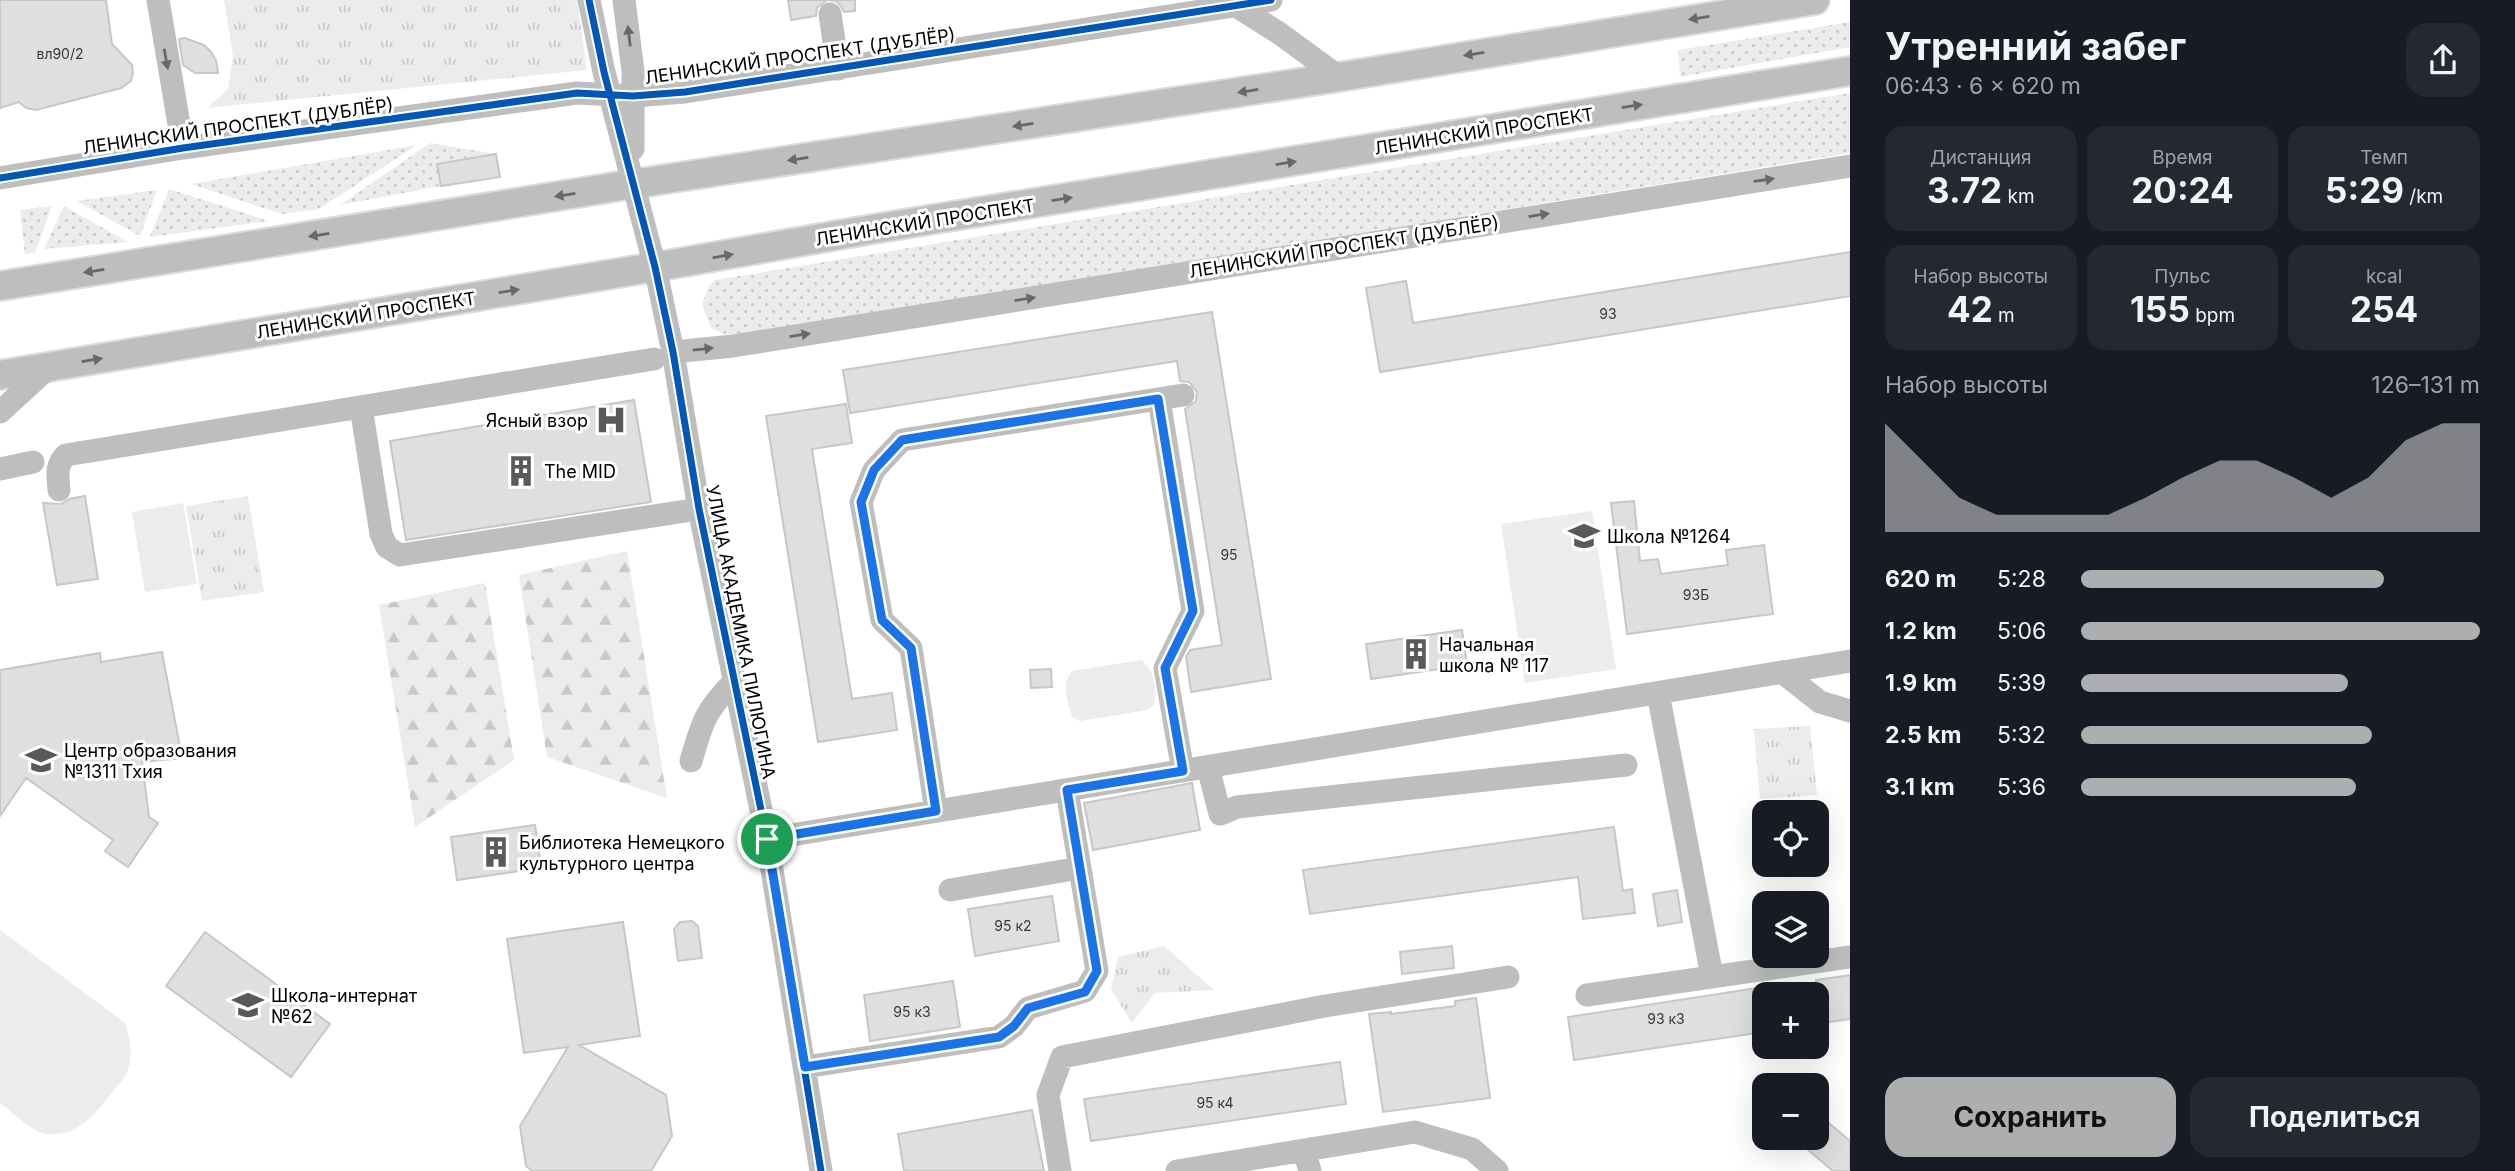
<!DOCTYPE html>
<html lang="ru">
<head>
<meta charset="utf-8">
<style>
  :root { --surface:#171b24; --page:#242831; --text:#f1f3f6; --muted:#9ea1a6; --accent:#adaeaf }
  body { margin:0; font-family:Inter,sans-serif; background:var(--page); color:var(--text); height:100vh; display:flex; flex-direction:column; font-size:26px; white-space:nowrap }
  * { box-sizing:border-box; margin:0 }
  p { font-size:23px; color:var(--muted) }
  .icon { flex:none; width:38px; height:38px; fill:none; stroke:currentColor; stroke-width:2; stroke-linecap:round; stroke-linejoin:round }
  .map { position:relative; flex:1; overflow:hidden }
  .drawer { display:flex; flex-direction:column; background:var(--surface); width:665px }
  .drawer>* { flex:none }
  .buttons { position:absolute; left:1752px; top:800px; display:grid; gap:14px }
  .buttons a { display:grid; place-items:center; width:77px; height:77px; border-radius:14px; background:var(--surface); box-shadow:0 7px 28px #0002; font-size:35px }
  .pin { position:absolute; display:grid; place-items:center; width:60px; height:60px; color:#fff; margin:-30px; border:4px solid #fff; border-radius:50%; box-shadow:0 2px 7px #0007 }
  .round { display:grid; place-items:center; flex:none; width:74px; height:74px; border-radius:21px; background:var(--page) }
  .summary { display:flex; align-items:center; justify-content:space-between; height:119px; padding:0 35px }
  h1 { font-size:38px; font-weight:700; line-height:52px }
  .figures { display:grid; grid-template-columns:repeat(3,1fr); gap:10px; height:119px; padding:7px 35px }
  .figures div { display:grid; align-content:center; border-radius:18px; background:var(--page); text-align:center }
  .figures b { font-size:35px; font-weight:700 }
  .figures small { font-size:19px; font-weight:400 }
  .figures p { font-size:19px }
  .chart { height:196px; padding:14px 35px }
  .chart p { display:flex; justify-content:space-between }
  .chart svg { width:100%; height:126px; margin-top:7px; fill:var(--accent); opacity:.7 }
  .cta { display:flex; gap:14px; margin-top:auto; padding:14px 35px }
  .cta a { flex:1; height:80px; border-radius:21px; background:var(--accent); color:#111; font-size:28px; font-weight:700; line-height:80px; text-align:center }
  .cta a+a { background:var(--page); color:var(--text) }
  ul { padding:0 35px; list-style:none; font-size:23px }
  li { display:grid; grid-template-columns:112px 84px 1fr; align-items:center; height:52px }
  li i { height:18px; border-radius:9px; background:var(--accent) }
  main { display:flex; flex:1; min-height:0 }
  .map>svg:first-child { display:block }
  .grass { fill:url(#grass-dots) }
  .forest { fill:url(#forest-firs) }
  .park { fill:url(#park-tufts) }
  .pitch { fill:#ececec }
  .building { fill:#dfdfdf; stroke:#c7c7c7; stroke-width:2 }
  .lines { fill:none; stroke-linecap:round; stroke-linejoin:round }
  .major-casing { stroke:#dbdbdb; stroke-width:32 }
  .minor { stroke:#bebebe; stroke-width:23 }
  .major { stroke:#bebebe; stroke-width:28 }
  .cycleway-casing { stroke:#fff; stroke-width:11 }
  .cycleway { stroke:#0057b8; stroke-width:7 }
  .oneway { fill:#686868 }
  .route-casing { stroke:#fff; stroke-width:14 }
  .route { stroke:#1a73e8; stroke-width:9 }
  .labels { text-anchor:middle; dominant-baseline:central; stroke-width:6; stroke-linejoin:round; paint-order:stroke }
  .number-label { font-size:14px; fill:#383838 }
  .street-label { font-size:18px; fill:#000; stroke:#fff }
  .poi-label { font-size:18px; fill:#000; stroke:#fff; text-anchor:start }
</style>
</head>
<body>
<main>
<div class="map">
<svg width="1850" height="1171" viewBox="0 0 1850 1171">
  <defs>
    <pattern id="grass-dots" width="8" height="8" patternUnits="userSpaceOnUse" patternTransform="scale(1.75)"><rect width="8" height="8" fill="#ececec"/><path d="M2 2h.1M6 6h.1" fill="none" stroke="#c9c9c9" stroke-width="1.8" stroke-linecap="round"/></pattern>
    <pattern id="forest-firs" width="22" height="20" patternUnits="userSpaceOnUse" patternTransform="scale(1.75)"><rect width="22" height="20" fill="#ececec"/><path d="M5 1l3.5 6h-7zM16 11l3.5 6h-7z" fill="#c9c9c9"/></pattern>
    <pattern id="park-tufts" width="24" height="20" patternUnits="userSpaceOnUse" patternTransform="scale(1.75)"><rect width="24" height="20" fill="#ececec"/><path d="M3 7l-1-3M5 7V3M7 7l1-3M15 17l-1-3M17 17v-4M19 17l1-3" fill="none" stroke="#c9c9c9"/></pattern>
  </defs>
  <rect width="100%" height="100%" fill="#fff"/>
  <path class="grass" d="M 1850,22 L 1850,47 L 1680,77 L 1678,50 Z
    M 1850,93 L 1850,153 L 741,334 L 725,334 L 711,328 L 702,304 L 709,286 L 715,280 Z
    M 430,143 L 496,154 L 438,164 L 441,186 L 340,205 Z
    M 417,145 L 319,209 L 282,214 L 191,184 Z
    M 169,189 L 269,221 L 150,237 Z
    M 157,190 L 140,236 L 77,201 Z
    M 52,206 L 35,253 L 25,254 L 20,210 Z
    M 64,206 L 128,242 L 129,242 L 44,249 Z"/>
  <path class="forest" d="M 627,551 L 667,798 L 547,757 L 519,575 Z
    M 485,583 L 514,760 L 415,827 L 379,605 Z"/>
  <path class="park" d="M 224,0 L 577,0 L 587,70 L 207,108 L 228,89 L 233,56 Z
    M 248,496 L 264,592 L 202,601 L 186,506 Z
    M 1810,726 L 1817,795 L 1760,799 L 1754,729 Z
    M 1164,946 L 1214,990 L 1155,993 L 1132,1023 L 1111,989 L 1118,957 Z"/>
  <path class="pitch" d="M 183,503 L 197,584 L 145,592 L 132,512 Z
    M 1592,511 L 1616,669 L 1525,683 L 1501,524 Z
    M 1141,660 C 1154,669 1158,690 1154,705 L 1147,710 L 1080,721 L 1073,718 C 1067,704 1061,683 1072,671 Z
    M 0,930 L 125,1023 C 131,1040 134,1060 125,1076 C 121,1082 115,1088 111,1094 C 94,1115 76,1138 45,1134 C 33,1132 11,1111 0,1103 Z"/>
  <path class="building" d="M 0,0 L 106,0 L 112,44 L 132,65 L 133,73 L 131,81 L 121,88 L 36,110 L 26,108 L 19,102 L 0,108 Z
    M 788,0 L 855,0 L 855,11 L 844,12 L 841,6 L 836,1 L 827,0 L 817,8 L 816,16 L 791,20 Z
    M 185,38 L 204,45 L 211,52 L 216,60 L 218,73 L 195,73 L 183,65 L 179,39 Z
    M 496,154 L 500,177 L 441,186 L 437,164 Z
    M 1850,252 L 1850,296 L 1380,372 L 1366,288 L 1406,281 L 1413,323 Z
    M 1212,312 L 1271,679 L 1191,692 L 1186,657 L 1190,650 L 1222,645 L 1185,409 L 1196,401 L 1197,392 L 1189,382 L 1180,381 L 1177,361 L 850,413 L 843,370 Z
    M 634,400 L 651,502 L 406,540 L 390,441 Z
    M 846,404 L 852,443 L 812,449 L 852,699 L 892,693 L 897,730 L 818,742 L 766,416 Z
    M 85,496 L 98,579 L 57,585 L 43,503 L 61,504 L 69,499 Z
    M 1634,501 L 1640,561 L 1658,559 L 1661,574 L 1728,565 L 1726,550 L 1764,545 L 1773,614 L 1627,634 L 1611,503 Z
    M 1462,630 L 1467,665 L 1371,679 L 1366,644 Z
    M 162,652 L 182,758 L 142,762 L 149,817 L 158,823 L 128,867 L 105,851 L 113,840 L 26,778 L 0,816 L 0,670 L 100,653 L 101,662 Z
    M 1051,669 L 1052,687 L 1031,688 L 1030,670 Z
    M 1192,783 L 1200,830 L 1093,850 L 1084,803 Z
    M 535,825 L 541,868 L 457,880 L 451,837 Z
    M 1614,827 L 1623,891 L 1632,889 L 1635,913 L 1583,919 L 1578,877 L 1310,914 L 1303,870 Z
    M 1677,890 L 1682,922 L 1658,926 L 1653,894 Z
    M 1052,896 L 1059,941 L 975,956 L 968,909 Z
    M 692,921 L 698,926 L 702,958 L 678,961 L 674,929 L 680,922 Z
    M 623,922 L 640,1036 L 579,1045 L 666,1095 L 672,1136 L 651,1171 L 532,1171 L 526,1166 L 520,1126 L 568,1047 L 524,1053 L 507,939 Z
    M 205,932 L 330,1024 L 291,1077 L 166,986 Z
    M 1452,946 L 1454,968 L 1402,974 L 1400,952 Z
    M 1850,975 L 1850,1019 L 1816,1024 L 1816,980 Z
    M 953,981 L 960,1027 L 870,1041 L 864,995 Z
    M 1764,987 L 1764,1032 L 1574,1060 L 1568,1017 Z
    M 1476,998 L 1490,1098 L 1383,1112 L 1369,1014 L 1391,1012 L 1391,1014 L 1455,1006 L 1455,1001 Z
    M 1340,1062 L 1346,1104 L 1091,1141 L 1084,1099 Z
    M 1032,1110 L 1044,1171 L 904,1171 L 898,1134 Z
    M 1816,1112 L 1850,1141 L 1850,1171 L 1833,1171 L 1794,1138 L 1816,1138 Z"/>
  <g class="lines">
    <defs>
      <path id="major" d="M 0,286 L 633,184 L 1339,77 L 1815,0
        M 0,375 L 655,267 L 873,229 L 1850,71"/>
    </defs>
    <use href="#major" class="major-casing"/>
    <path class="minor" d="M 158,0 L 183,148
      M 589,0 L 604,72 L 655,267 L 673,352 L 699,509 L 767,839 L 821,1171
      M 624,0 L 633,71 L 633,149
      M 1233,4 L 1279,33 L 1339,77
      M 830,14 L 838,69
      M 0,178 L 183,148 L 577,93 L 633,96 L 685,92 L 1271,0
      M 673,352 L 733,346 L 1850,166
      M 1159,399 L 1193,611 L 1165,668 L 1183,771
      M 361,407 L 381,534 L 387,547 L 400,555 L 699,509
      M 0,412 L 49,367
      M 0,469 L 33,462
      M 59,490 C 58,476 55,466 66,455 L 654,359
      M 1782,672 L 1820,702 L 1850,711
      M 1658,693 L 1712,976
      M 691,761 C 702,723 705,710 735,681
      M 1208,767 L 1220,814 L 1237,807 L 1626,765
      M 936,811 L 911,648 L 882,620 L 861,502 L 874,470 L 902,440 L 1183,395
      M 767,839 L 1850,661
      M 950,890 L 1080,868
      M 1587,995 L 1850,957
      M 805,1067 L 999,1037 L 1014,1026 L 1028,1008 L 1085,991 L 1097,971 L 1067,790
      M 1304,1150 L 1310,1171
      M 1060,1171 L 1048,1095 L 1062,1057 L 1325,1006 L 1508,977
      M 1177,1171 L 1415,1132 L 1472,1149 L 1497,1171"/>
    <use href="#major" class="major"/>
    <defs>
      <path id="cycleway" d="M 589,0 L 604,72 L 655,267 L 673,352 L 699,509 L 767,839 L 821,1171
        M 0,178 L 183,148 L 577,93 L 633,96 L 685,92 L 1271,0"/>
    </defs>
    <use href="#cycleway" class="cycleway-casing"/>
    <use href="#cycleway" class="cycleway"/>
  </g>
  <defs><path id="oneway-solid" d="M-6-.8H1V-3.2L6.5 0L1 3.2V.8H-6Z" transform="scale(1.75)"/></defs>
  <g class="oneway">
    <use href="#oneway-solid" transform="translate(1699 18) rotate(171)"/>
    <use href="#oneway-solid" transform="translate(629 36) rotate(-97)"/>
    <use href="#oneway-solid" transform="translate(1474 54) rotate(171)"/>
    <use href="#oneway-solid" transform="translate(166 59) rotate(80)"/>
    <use href="#oneway-solid" transform="translate(1248 91) rotate(171)"/>
    <use href="#oneway-solid" transform="translate(1632 106) rotate(-9)"/>
    <use href="#oneway-solid" transform="translate(1023 125) rotate(171)"/>
    <use href="#oneway-solid" transform="translate(798 159) rotate(171)"/>
    <use href="#oneway-solid" transform="translate(1286 163) rotate(-9)"/>
    <use href="#oneway-solid" transform="translate(1764 180) rotate(-8)"/>
    <use href="#oneway-solid" transform="translate(565 195) rotate(171)"/>
    <use href="#oneway-solid" transform="translate(1062 199) rotate(-9)"/>
    <use href="#oneway-solid" transform="translate(1539 215) rotate(-9)"/>
    <use href="#oneway-solid" transform="translate(319 235) rotate(171)"/>
    <use href="#oneway-solid" transform="translate(723 256) rotate(-10)"/>
    <use href="#oneway-solid" transform="translate(94 271) rotate(171)"/>
    <use href="#oneway-solid" transform="translate(509 291) rotate(-9)"/>
    <use href="#oneway-solid" transform="translate(1025 299) rotate(-9)"/>
    <use href="#oneway-solid" transform="translate(800 335) rotate(-9)"/>
    <use href="#oneway-solid" transform="translate(703 349) rotate(-6)"/>
    <use href="#oneway-solid" transform="translate(92 360) rotate(-9)"/>
  </g>
  <g class="lines">
    <defs>
      <path id="route" d="M 1158,399 L 1193,611 L 1165,668 L 1183,771 L 1067,790 L 1097,971 L 1085,992 L 1028,1008 L 1014,1026 L 999,1037 L 805,1067 L 767,839 L 936,811 L 911,648 L 882,620 L 861,502 L 874,470 L 902,440 Z"/>
    </defs>
    <use href="#route" class="route-casing"/>
    <use href="#route" class="route"/>
  </g>
  <defs>
    <symbol id="hospital-bare" viewBox="-9 -9 18 18"><path d="M-5-5h3v3.5h4V-5h3V5h-3V1.5h-4V5h-3Z" fill="#595959" stroke="#fff" stroke-width="2.5" paint-order="stroke"/></symbol>
    <symbol id="building-bare" viewBox="-9 -9 18 18"><path d="M-4-6H4V6H1V3H-1V6H-4ZM-2.5-4.3h1.7v1.8h-1.7ZM.8-4.3h1.7v1.8H.8ZM-2.5-1h1.7V.8h-1.7ZM.8-1h1.7V.8H.8Z" fill="#595959" stroke="#fff" stroke-width="2.5" paint-order="stroke"/></symbol>
    <symbol id="school-bare" viewBox="-9 -9 18 18"><path d="M0-5L7-2L0 1L-7-2ZM-4 1L0 2.5L4 1V4Q0 6-4 4Z" fill="#595959" stroke="#fff" stroke-width="2.5" paint-order="stroke"/></symbol>
  </defs>
  <g fill-rule="evenodd">
    <use href="#hospital-bare" x="589" y="398" width="44" height="44"/>
    <use href="#building-bare" x="499" y="449" width="44" height="44"/>
    <use href="#school-bare" x="1562" y="514" width="44" height="44"/>
    <use href="#building-bare" x="1394" y="632" width="44" height="44"/>
    <use href="#school-bare" x="19" y="738" width="44" height="44"/>
    <use href="#building-bare" x="474" y="830" width="44" height="44"/>
    <use href="#school-bare" x="226" y="983" width="44" height="44"/>
  </g>
  <g class="labels">
    <g class="number-label">
      <text x="60" y="53">вл90/2</text>
      <text x="1608" y="313">93</text>
      <text x="1229" y="554">95</text>
      <text x="1696" y="594">93Б</text>
      <text x="1013" y="925">95 к2</text>
      <text x="912" y="1011">95 к3</text>
      <text x="1666" y="1018">93 к3</text>
      <text x="1215" y="1102">95 к4</text>
    </g>
    <g class="street-label">
      <text transform="translate(800 56) rotate(-8)">ЛЕНИНСКИЙ ПРОСПЕКТ (ДУБЛЁР)</text>
      <text transform="translate(238 126) rotate(-8)">ЛЕНИНСКИЙ ПРОСПЕКТ (ДУБЛЁР)</text>
      <text transform="translate(1484 131) rotate(-9)">ЛЕНИНСКИЙ ПРОСПЕКТ</text>
      <text transform="translate(925 222) rotate(-9)">ЛЕНИНСКИЙ ПРОСПЕКТ</text>
      <text transform="translate(1344 247) rotate(-9)">ЛЕНИНСКИЙ ПРОСПЕКТ (ДУБЛЁР)</text>
      <text transform="translate(366 315) rotate(-9)">ЛЕНИНСКИЙ ПРОСПЕКТ</text>
      <text transform="translate(741 632) rotate(79)">УЛИЦА АКАДЕМИКА ПИЛЮГИНА</text>
    </g>
    <g class="poi-label">
      <text x="588" y="420" text-anchor="end">Ясный взор</text>
      <text x="544" y="471">The MID</text>
      <text x="1607" y="536">Школа №1264</text>
      <text x="1439" y="644">Начальная<tspan x="1439" dy="21">школа № 117</tspan></text>
      <text x="64" y="750">Центр образования<tspan x="64" dy="21">№1311 Тхия</tspan></text>
      <text x="519" y="842">Библиотека Немецкого<tspan x="519" dy="21">культурного центра</tspan></text>
      <text x="271" y="995">Школа-интернат<tspan x="271" dy="21">№62</tspan></text>
    </g>
  </g>
</svg>
<div class="buttons">
<a><svg class="icon" aria-label="locate" viewBox="0 0 24 24"><circle cx="12" cy="12" r="6"/><path d="M12 2v4M12 18v4M2 12h4M18 12h4"/></svg></a>
<a><svg class="icon" aria-label="layers" viewBox="0 0 24 24"><path d="M12 4l9 5-9 5-9-5zM3 14l9 5 9-5"/></svg></a>
<a>+</a>
<a>−</a>
</div>
<div class="pin" style="left:767px;top:839px;background:#1e9e55"><svg class="icon" aria-label="arrive" viewBox="0 0 24 24"><path d="M6 21V4h12l-3 4 3 4H6"/></svg></div>
</div>
<section class="drawer">
<div class="summary"><div><h1>Утренний забег</h1><p>06:43 · 6 × 620 m</p></div><a class="round"><svg class="icon" aria-label="share" viewBox="0 0 24 24"><path d="M12 15V3M7 8l5-5 5 5M5 13v7h14v-7"/></svg></a></div>
<div class="figures">
<div><p>Дистанция</p><b>3.72<small> km</small></b></div>
<div><p>Время</p><b>20:24</b></div>
<div><p>Темп</p><b>5:29<small> /km</small></b></div>
</div>
<div class="figures">
<div><p>Набор высоты</p><b>42<small> m</small></b></div>
<div><p>Пульс</p><b>155<small> bpm</small></b></div>
<div><p>kcal</p><b>254</b></div>
</div>
<div class="chart"><p><span>Набор высоты</span>126–131 m</p>
<svg viewBox="0 0 160 44" preserveAspectRatio="none"><path d="M0 44V6L10 19L20 32L30 38L40 38L50 38L60 38L70 32L80 25L90 19L100 19L110 25L120 32L130 25L140 12L150 6L160 6V44z"/></svg>
</div>
<ul>
<li><b>620 m</b>5:28<i style="width:76%"></i></li>
<li><b>1.2 km</b>5:06<i style="width:100%"></i></li>
<li><b>1.9 km</b>5:39<i style="width:67%"></i></li>
<li><b>2.5 km</b>5:32<i style="width:73%"></i></li>
<li><b>3.1 km</b>5:36<i style="width:69%"></i></li>
</ul>
<div class="cta"><a>Сохранить</a><a>Поделиться</a></div>
</section>
</main>
</body>
</html>
